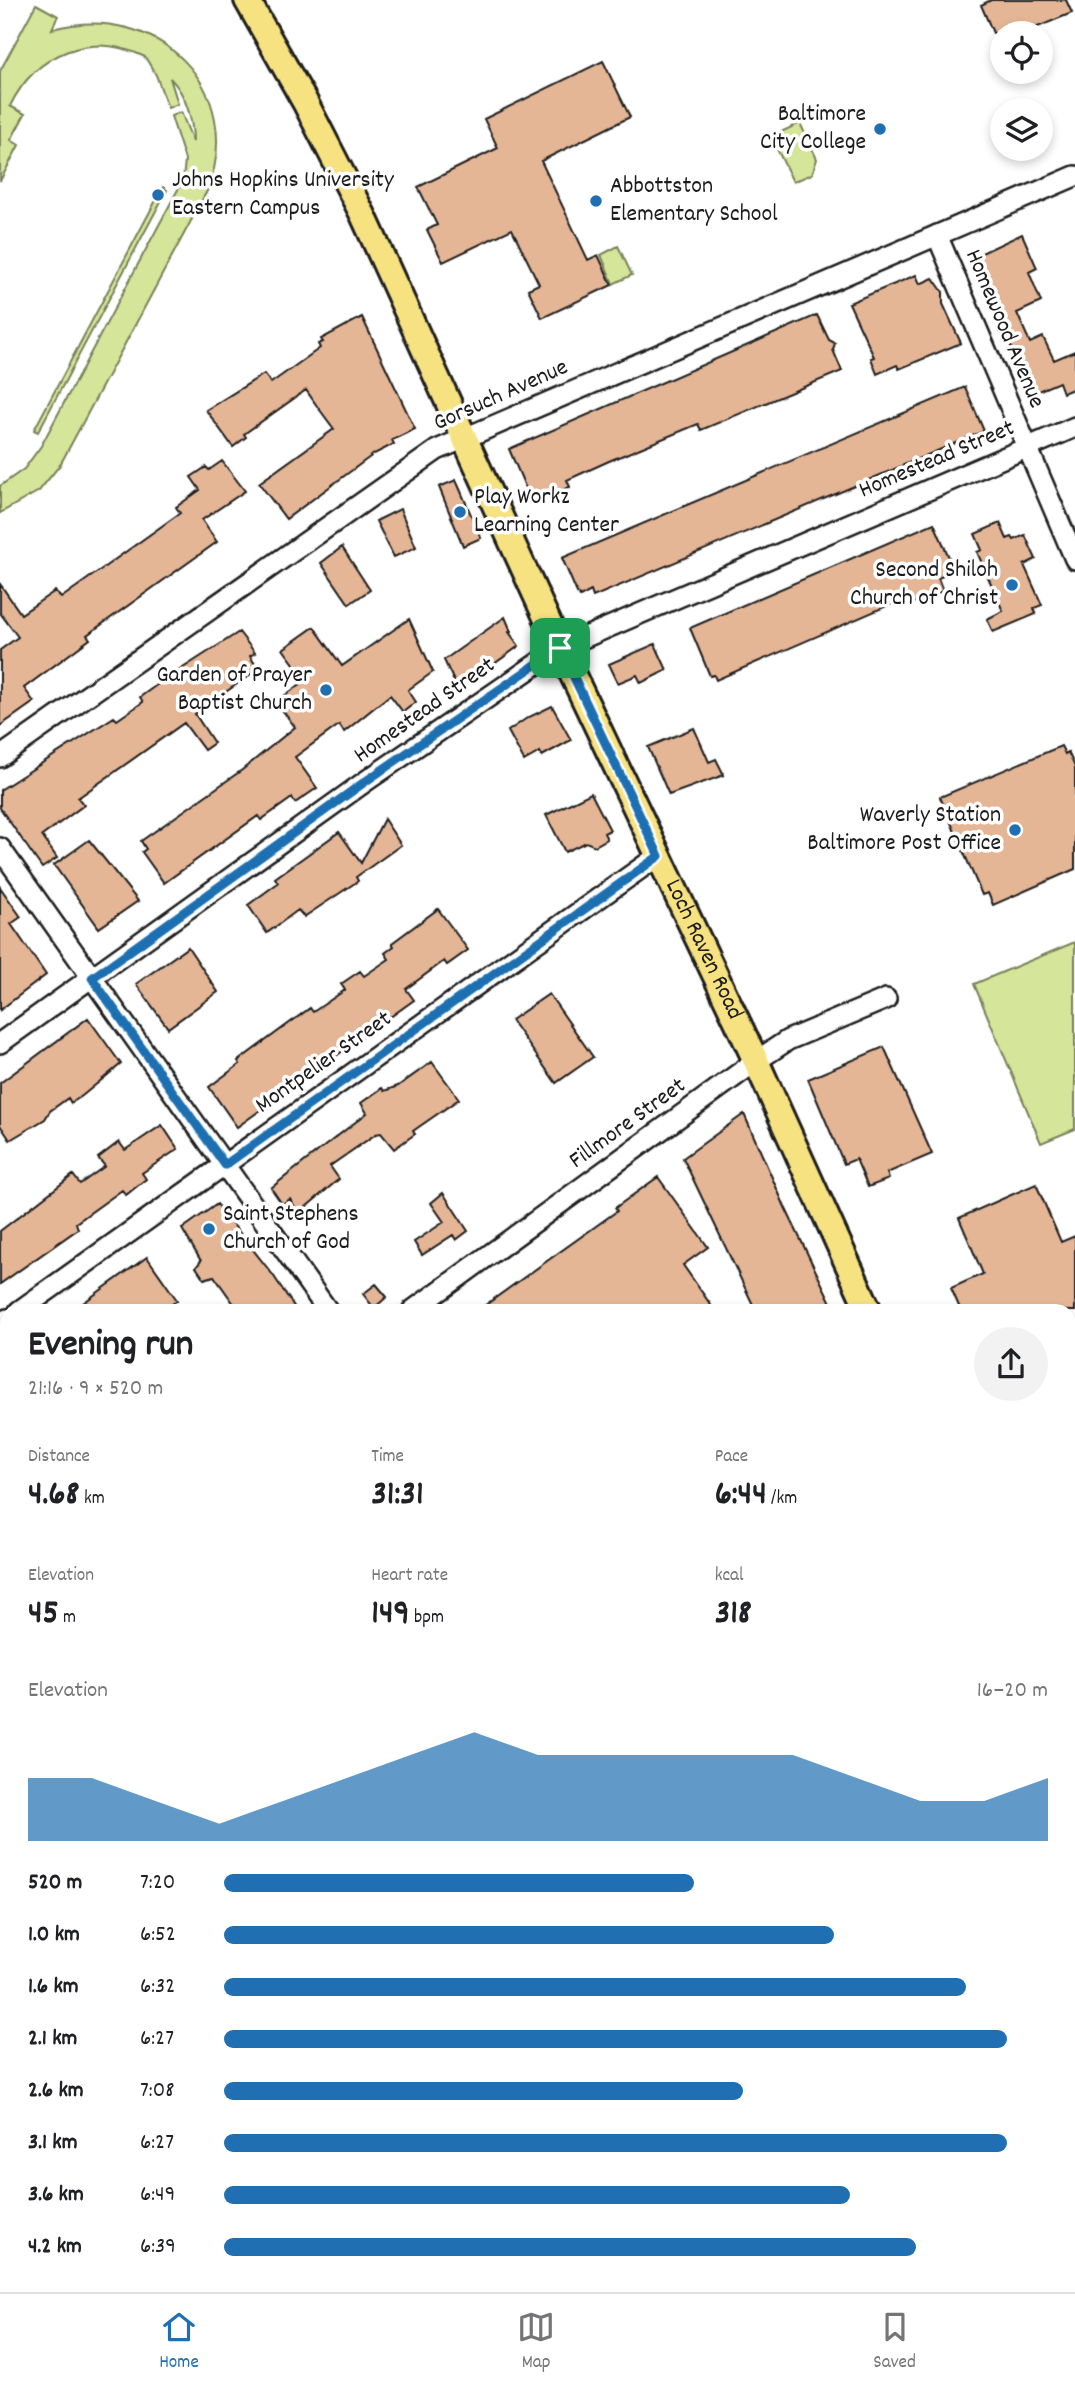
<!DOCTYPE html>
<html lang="en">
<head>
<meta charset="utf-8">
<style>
  :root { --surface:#fff; --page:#f2f2f2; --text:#202124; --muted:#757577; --line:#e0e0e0; --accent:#1f6fb2 }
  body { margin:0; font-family:Dekko,sans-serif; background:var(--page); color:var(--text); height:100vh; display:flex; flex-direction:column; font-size:26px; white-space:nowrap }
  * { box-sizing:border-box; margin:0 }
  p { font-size:23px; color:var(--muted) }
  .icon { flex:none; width:38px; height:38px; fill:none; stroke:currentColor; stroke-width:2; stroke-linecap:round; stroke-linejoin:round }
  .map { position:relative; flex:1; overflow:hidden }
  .sheet { position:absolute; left:0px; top:1304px; width:1076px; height:989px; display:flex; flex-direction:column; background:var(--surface); border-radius:21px 21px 0 0; box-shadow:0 4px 10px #0003 }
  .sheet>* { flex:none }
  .buttons { position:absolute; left:990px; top:21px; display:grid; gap:14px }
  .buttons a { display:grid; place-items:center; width:63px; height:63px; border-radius:50%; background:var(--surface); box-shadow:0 4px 10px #0003; font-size:35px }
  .pin { position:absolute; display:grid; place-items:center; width:60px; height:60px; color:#fff; margin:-30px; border-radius:14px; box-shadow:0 4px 10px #0006 }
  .round { display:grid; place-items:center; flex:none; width:74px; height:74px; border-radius:37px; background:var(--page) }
  .head { display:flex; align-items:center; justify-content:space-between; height:119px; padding:0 28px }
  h1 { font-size:38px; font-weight:700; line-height:52px }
  .figures { display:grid; grid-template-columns:repeat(3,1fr); gap:10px; height:119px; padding:7px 28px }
  .figures div { display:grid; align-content:center }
  .figures b { font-size:35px; font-weight:700 }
  .figures small { font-size:19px; font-weight:400 }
  .figures p { font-size:19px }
  .chart { height:196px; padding:14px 28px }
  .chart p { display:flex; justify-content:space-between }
  .chart svg { width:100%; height:126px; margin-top:7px; fill:var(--accent); opacity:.7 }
  ul { padding:0 28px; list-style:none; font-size:23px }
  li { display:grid; grid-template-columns:112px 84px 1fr; align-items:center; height:52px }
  li i { height:18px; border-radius:9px; background:var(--accent) }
  .menu { display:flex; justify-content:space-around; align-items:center; height:98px; border-top:2px solid var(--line); background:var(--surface); font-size:19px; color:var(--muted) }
  .menu a { display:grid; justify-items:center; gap:4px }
  .menu .selected { color:var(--accent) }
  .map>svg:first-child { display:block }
  .green { fill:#d5e599; stroke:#78805a; stroke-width:2 }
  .building { fill:#e5b696; stroke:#1c1c1c; stroke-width:2 }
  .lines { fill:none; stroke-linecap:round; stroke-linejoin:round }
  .minor-casing { stroke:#1c1c1c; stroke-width:24 }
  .major-casing { stroke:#1c1c1c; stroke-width:30 }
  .minor { stroke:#fff; stroke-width:19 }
  .major { stroke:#f7e281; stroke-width:24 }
  .route-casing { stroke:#fff; stroke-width:14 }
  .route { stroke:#1f6fb2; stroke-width:9 }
  .poi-dot { fill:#1f6fb2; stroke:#fff; stroke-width:2.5 }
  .labels { text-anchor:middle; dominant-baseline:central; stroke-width:7; stroke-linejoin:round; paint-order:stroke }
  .poi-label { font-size:24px; fill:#1c1c1c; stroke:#fff; text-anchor:end }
  .street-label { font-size:24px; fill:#1c1c1c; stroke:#fff }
</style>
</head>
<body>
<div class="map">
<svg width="1075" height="2292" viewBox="0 0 1075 2292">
  <rect width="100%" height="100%" fill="#fff"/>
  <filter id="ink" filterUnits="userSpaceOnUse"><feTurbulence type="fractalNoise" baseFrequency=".0143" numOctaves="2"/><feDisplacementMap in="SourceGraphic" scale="14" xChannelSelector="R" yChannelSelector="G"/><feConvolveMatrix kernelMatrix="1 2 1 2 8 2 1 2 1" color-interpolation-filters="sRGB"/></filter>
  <g filter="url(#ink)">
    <path class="green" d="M 36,4 L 58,16 L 52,29 C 157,0 248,89 207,191 L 60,465 L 39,491 L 0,513 L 0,486 L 24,469 L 41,446 L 183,180 L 185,160 L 171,116 L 181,112 L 193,142 C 193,120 186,94 170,78 L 178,104 L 168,108 L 156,75 L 145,57 C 91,30 36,53 10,106 L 25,114 L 11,140 L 19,145 L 0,181 L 0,71 Z
      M 800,123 L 817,159 L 812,174 L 793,182 L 776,147 L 781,132 Z
      M 163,187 L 167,190 L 38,432 L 34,430 Z
      M 618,246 L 632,275 L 613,284 L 601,255 Z
      M 1075,942 L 1075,1129 L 1041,1143 L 974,984 Z
      M 7,1620 L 7,1698 L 0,1705 L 0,1626 Z"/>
    <path class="building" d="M 991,0 L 1066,0 L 1072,13 L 1023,33 L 993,33 L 981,5 Z
      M 603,61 L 630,117 L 541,161 L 588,260 L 598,255 L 612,285 L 542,318 L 528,289 L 539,284 L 512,229 L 443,262 L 427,230 L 437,225 L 418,187 L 498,148 L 484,119 Z
      M 1022,234 L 1037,268 L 1029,272 L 1041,302 L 1017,313 L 1030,343 L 1043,337 L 1054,360 L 1075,351 L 1075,388 L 1063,393 L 1059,382 L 1031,394 L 973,257 Z
      M 916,275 L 920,284 L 933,278 L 943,292 L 943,304 L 961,343 L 899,369 L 897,365 L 877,374 L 871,358 L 874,357 L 849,303 Z
      M 817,315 L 829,340 L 835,343 L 833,350 L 842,371 L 701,430 L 698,424 L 609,461 L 567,480 L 570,487 L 532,503 L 509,449 Z
      M 362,317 L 415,429 L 392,440 L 394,444 L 374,454 L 286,519 L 259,483 L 334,429 L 317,406 L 306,390 L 244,434 L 246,437 L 233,447 L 206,410 L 264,374 L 271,383 L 320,348 L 318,344 L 323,342 L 321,339 Z
      M 965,387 L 984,431 L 593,597 L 591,591 L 580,597 L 577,593 L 562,558 Z
      M 222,461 L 245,491 L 202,520 L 217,542 L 87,635 L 90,639 L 24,688 L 34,702 L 0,726 L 0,650 L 18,637 L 0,613 L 0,584 L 21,614 L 55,591 L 61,598 L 180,513 L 176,507 L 200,490 L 191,477 L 206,467 L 209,470 Z
      M 456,480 L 481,538 L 463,546 L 439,487 Z
      M 400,509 L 416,547 L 394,557 L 376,521 Z
      M 934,523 L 955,571 L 938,578 L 943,591 L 907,605 L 905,598 L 716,680 L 714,675 L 710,676 L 690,628 Z
      M 1000,523 L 1007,539 L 1012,537 L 1014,540 L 1025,535 L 1036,559 L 1024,565 L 1042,605 L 1034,608 L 1036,614 L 993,632 L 987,619 L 1003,611 L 977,552 L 982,550 L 975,534 Z
      M 342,547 L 370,590 L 349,604 L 321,563 Z
      M 505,617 L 511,631 L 509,632 L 519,646 L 458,690 L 444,660 Z
      M 409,619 L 433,672 L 408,690 L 416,702 L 403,712 L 390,695 L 344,732 L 339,725 L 295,757 L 317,788 L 295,803 L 292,798 L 261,820 L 258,816 L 164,883 L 142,852 L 146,849 L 141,841 L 242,770 L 295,727 L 276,702 L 306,680 L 283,649 L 314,627 L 342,666 Z
      M 239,632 L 255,653 L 250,656 L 258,669 L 195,714 L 214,743 L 204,750 L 184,723 L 78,798 L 84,805 L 42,836 L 57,858 L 42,868 L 0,808 L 0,790 L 114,717 L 117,720 L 143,702 L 140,697 L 158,684 Z
      M 655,644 L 667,670 L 641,683 L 637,675 L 618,683 L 609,664 Z
      M 552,706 L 571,740 L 542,756 L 540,752 L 524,761 L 508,731 L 527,718 Z
      M 694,728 L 709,762 L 716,759 L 724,775 L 669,795 L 648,747 Z
      M 1061,746 L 1065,754 L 1068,752 L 1075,767 L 1075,869 L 993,905 L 988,893 L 982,895 L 940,797 Z
      M 591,793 L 610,830 L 604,833 L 607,839 L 595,846 L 586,842 L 565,852 L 546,815 Z
      M 384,819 L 401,845 L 356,877 L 358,881 L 304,917 L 298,910 L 267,933 L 248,905 L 278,883 L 275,878 L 339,832 L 361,863 Z
      M 89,840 L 138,901 L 99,928 L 54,865 Z
      M 0,887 L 21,917 L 11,924 L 46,975 L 0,1010 Z
      M 438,909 L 468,950 L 447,965 L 444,961 L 406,989 L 414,1000 L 237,1127 L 209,1087 L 240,1064 L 238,1061 L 310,1008 L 313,1012 L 345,990 L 341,984 L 360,971 L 364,976 L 389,959 L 385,953 L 394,946 L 392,943 Z
      M 188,947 L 218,992 L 168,1028 L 136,984 Z
      M 549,994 L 593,1057 L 556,1083 L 511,1020 Z
      M 88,1018 L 121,1064 L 82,1096 L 71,1103 L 68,1098 L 50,1111 L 45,1119 L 10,1140 L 0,1125 L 0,1083 Z
      M 884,1047 L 932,1154 L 887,1173 L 889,1179 L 868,1187 L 856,1159 L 844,1164 L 808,1079 Z
      M 432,1062 L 459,1099 L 413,1131 L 415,1134 L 394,1149 L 381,1133 L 376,1134 L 330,1166 L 339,1179 L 299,1213 L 290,1199 L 282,1204 L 271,1188 L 367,1113 L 361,1103 L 382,1088 L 384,1091 L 398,1086 Z
      M 744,1114 L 785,1207 L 835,1311 L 756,1311 L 683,1158 Z
      M 162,1125 L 178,1149 L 142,1173 L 146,1179 L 126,1195 L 122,1190 L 76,1223 L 78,1229 L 0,1284 L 0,1231 L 73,1175 L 80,1184 L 105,1166 L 98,1158 L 119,1142 L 125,1150 Z
      M 658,1177 L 708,1247 L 683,1265 L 715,1311 L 477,1311 L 617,1211 L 615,1208 Z
      M 1036,1184 L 1061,1242 L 1075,1236 L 1075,1311 L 961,1311 L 951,1288 L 983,1274 L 959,1218 Z
      M 443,1193 L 468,1231 L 456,1240 L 453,1235 L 422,1255 L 414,1242 L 444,1222 L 431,1203 Z
      M 217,1204 L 273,1275 L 297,1311 L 239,1311 L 214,1276 L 204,1279 L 196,1267 L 201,1261 L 182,1229 Z
      M 147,1257 L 177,1300 L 164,1311 L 72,1311 Z
      M 376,1284 L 387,1297 L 374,1308 L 363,1294 Z"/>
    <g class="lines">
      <defs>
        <path id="minor" d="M 937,235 L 1075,559
          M 0,757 L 437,450 L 1075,176
          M 0,848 L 328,1311
          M 0,1043 L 366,781 L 560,648 L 1075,427
          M 19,1311 L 658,856
          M 412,1311 L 756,1061 L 788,1040 L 886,999
          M 0,1324 L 7,1319
          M 0,1560 L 7,1554
          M 1069,1645 L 1075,1643
          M 0,1945 L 7,1939
          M 0,2235 L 7,2241
          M 57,2286 L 63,2292
          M 730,2286 L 733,2292
          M 250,2292 L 257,2286"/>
        <g id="major">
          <path id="s1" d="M 247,0 L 305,102 L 363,215 L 560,648 L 756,1061 L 869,1311"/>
          <path d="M 1069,1767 L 1075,1781"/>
        </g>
      </defs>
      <use href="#minor" class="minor-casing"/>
      <use href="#major" class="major-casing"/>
      <use href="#minor" class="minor"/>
      <use href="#major" class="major"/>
    </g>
  </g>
  <g class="lines" filter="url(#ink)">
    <defs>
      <path id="route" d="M 560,648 L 659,856 L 225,1165 L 92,978 L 366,781 Z"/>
    </defs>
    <use href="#route" class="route-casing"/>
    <use href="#route" class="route"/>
  </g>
  <g class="poi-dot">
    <circle cx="880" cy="129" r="7"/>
    <circle cx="158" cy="195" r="7"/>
    <circle cx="596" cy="201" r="7"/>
    <circle cx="460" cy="512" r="7"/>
    <circle cx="1012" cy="585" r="7"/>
    <circle cx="326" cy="690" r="7"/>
    <circle cx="1015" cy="830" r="7"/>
    <circle cx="209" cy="1229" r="7"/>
  </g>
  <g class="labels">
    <g class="poi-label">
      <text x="866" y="115">Baltimore<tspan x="866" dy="28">City College</tspan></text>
      <text x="172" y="181" text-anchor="start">Johns Hopkins University<tspan x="172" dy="28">Eastern Campus</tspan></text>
      <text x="610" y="187" text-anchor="start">Abbottston<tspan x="610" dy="28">Elementary School</tspan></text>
      <text x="474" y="498" text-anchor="start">Play Workz<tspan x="474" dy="28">Learning Center</tspan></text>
      <text x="998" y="571">Second Shiloh<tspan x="998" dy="28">Church of Christ</tspan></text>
      <text x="312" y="676">Garden of Prayer<tspan x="312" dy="28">Baptist Church</tspan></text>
      <text x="1001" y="816">Waverly Station<tspan x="1001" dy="28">Baltimore Post Office</tspan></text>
      <text x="223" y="1215" text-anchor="start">Saint Stephens<tspan x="223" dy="28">Church of God</tspan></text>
    </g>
    <g class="street-label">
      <text transform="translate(1004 329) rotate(67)">Homewood Avenue</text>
      <text transform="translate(501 396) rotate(-24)">Gorsuch Avenue</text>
      <text transform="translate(937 460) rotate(-23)">Homestead Street</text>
      <text transform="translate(425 711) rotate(-35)">Homestead Street</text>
      <text stroke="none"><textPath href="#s1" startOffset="1054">Loch Raven Road</textPath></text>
      <text transform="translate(324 1063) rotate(-35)">Montpelier Street</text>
      <text transform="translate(628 1124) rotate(-36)">Fillmore Street</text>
    </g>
  </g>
</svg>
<div class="buttons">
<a><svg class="icon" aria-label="locate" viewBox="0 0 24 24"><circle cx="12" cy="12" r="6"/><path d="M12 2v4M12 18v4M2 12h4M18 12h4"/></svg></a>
<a><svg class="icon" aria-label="layers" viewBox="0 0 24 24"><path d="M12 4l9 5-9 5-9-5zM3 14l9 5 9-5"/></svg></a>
</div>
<div class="pin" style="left:560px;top:648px;background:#1e9e55"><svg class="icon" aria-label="arrive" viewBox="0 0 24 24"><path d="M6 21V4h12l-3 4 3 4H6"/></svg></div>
<section class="sheet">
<div class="head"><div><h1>Evening run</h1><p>21:16 · 9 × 520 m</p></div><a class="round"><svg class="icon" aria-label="share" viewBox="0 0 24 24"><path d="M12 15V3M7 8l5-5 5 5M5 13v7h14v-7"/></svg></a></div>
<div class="figures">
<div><p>Distance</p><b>4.68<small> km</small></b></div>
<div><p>Time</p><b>31:31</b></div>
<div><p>Pace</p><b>6:44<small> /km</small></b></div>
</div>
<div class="figures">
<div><p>Elevation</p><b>45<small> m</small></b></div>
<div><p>Heart rate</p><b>149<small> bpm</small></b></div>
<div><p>kcal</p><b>318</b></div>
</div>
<div class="chart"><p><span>Elevation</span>16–20 m</p>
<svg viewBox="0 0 160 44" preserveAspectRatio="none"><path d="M0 44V22L10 22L20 30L30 38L40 30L50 22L60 14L70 6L80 14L90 14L100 14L110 14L120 14L130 22L140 30L150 30L160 22V44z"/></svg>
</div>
<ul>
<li><b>520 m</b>7:20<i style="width:57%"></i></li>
<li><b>1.0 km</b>6:52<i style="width:74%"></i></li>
<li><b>1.6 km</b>6:32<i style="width:90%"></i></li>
<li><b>2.1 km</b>6:27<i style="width:95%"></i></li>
<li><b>2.6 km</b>7:08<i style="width:63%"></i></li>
<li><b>3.1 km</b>6:27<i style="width:95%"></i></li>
<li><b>3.6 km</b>6:49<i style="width:76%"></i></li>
<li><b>4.2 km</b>6:39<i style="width:84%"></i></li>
</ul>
</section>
</div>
<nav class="menu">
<a class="selected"><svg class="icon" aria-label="home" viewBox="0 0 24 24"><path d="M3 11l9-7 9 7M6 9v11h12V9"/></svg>Home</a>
<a><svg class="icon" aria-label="map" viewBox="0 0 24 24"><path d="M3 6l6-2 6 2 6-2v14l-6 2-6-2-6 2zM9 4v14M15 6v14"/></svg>Map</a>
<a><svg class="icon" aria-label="saved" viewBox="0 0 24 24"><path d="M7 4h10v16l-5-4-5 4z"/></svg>Saved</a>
</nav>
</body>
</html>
